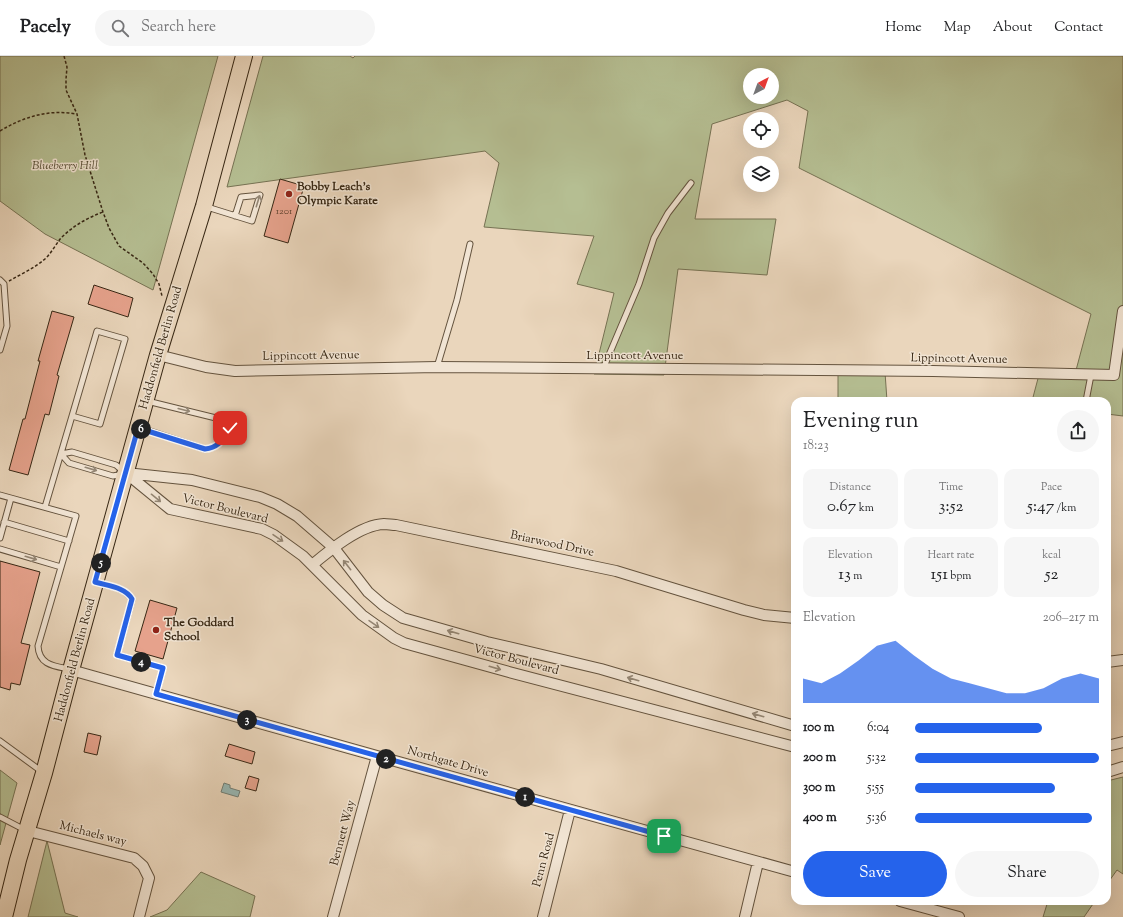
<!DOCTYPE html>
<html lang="en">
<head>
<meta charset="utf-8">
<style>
  :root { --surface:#fff; --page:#f6f6f6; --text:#202124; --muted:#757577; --line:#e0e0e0; --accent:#2563eb }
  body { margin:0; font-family:"Sorts Mill Goudy",serif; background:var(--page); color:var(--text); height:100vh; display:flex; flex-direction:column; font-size:15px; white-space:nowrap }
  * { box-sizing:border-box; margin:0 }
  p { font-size:13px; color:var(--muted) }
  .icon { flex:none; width:22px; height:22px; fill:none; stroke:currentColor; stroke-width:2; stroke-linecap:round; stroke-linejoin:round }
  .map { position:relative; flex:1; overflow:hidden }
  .side { position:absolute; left:791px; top:341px; width:320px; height:508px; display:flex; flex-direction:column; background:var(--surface); border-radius:12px; box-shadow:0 4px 16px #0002 }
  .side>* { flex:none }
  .needle { width:26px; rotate:41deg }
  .fabs { position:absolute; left:743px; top:12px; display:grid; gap:8px }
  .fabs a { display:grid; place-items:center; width:36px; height:36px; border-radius:50%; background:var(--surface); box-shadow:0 4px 16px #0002; font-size:20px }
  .pin { position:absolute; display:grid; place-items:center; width:34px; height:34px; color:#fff; margin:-17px; border-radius:8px; box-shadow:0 2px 6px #0006 }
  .km { position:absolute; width:20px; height:20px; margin:-10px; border-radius:50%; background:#222; color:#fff; font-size:11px; line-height:20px; text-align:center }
  .round { display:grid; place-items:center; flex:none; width:42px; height:42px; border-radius:21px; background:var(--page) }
  .headline { display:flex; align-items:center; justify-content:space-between; height:68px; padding:0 12px }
  h1 { font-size:22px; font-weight:600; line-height:30px }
  .metrics { display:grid; grid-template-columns:repeat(3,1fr); gap:6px; height:68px; padding:4px 12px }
  .metrics div { display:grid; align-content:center; border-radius:10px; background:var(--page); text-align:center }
  .metrics b { font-size:17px; font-weight:600 }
  .metrics small { font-size:11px; font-weight:400 }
  .metrics p { font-size:11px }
  .chart { height:112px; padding:8px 12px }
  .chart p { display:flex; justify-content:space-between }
  .chart svg { width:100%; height:72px; margin-top:4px; fill:var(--accent); opacity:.7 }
  .button { display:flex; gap:8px; margin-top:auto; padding:8px 12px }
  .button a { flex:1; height:46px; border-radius:24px; background:var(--accent); color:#fff; font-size:16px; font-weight:600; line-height:46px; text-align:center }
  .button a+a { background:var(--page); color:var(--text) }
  ul { padding:0 12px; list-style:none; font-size:13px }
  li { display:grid; grid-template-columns:64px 48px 1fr; align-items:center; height:30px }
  li i { height:10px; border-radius:5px; background:var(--accent) }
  header { display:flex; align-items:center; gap:24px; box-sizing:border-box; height:56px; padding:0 20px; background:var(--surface); border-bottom:1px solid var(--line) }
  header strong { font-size:19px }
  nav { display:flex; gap:22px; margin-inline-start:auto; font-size:14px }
  .search { width:280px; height:36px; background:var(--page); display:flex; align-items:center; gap:10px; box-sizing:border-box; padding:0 14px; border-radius:22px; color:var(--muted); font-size:15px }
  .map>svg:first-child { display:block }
  .green { fill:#b5be92; stroke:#767253; fill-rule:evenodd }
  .water { fill:#98b8b5; stroke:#717e75 }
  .building { fill:#e6a28c; stroke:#372714 }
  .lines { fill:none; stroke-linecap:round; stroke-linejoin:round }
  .lane-casing { stroke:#64533e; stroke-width:7 }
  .street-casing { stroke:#64533e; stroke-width:12 }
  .primary-casing { stroke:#372714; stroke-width:18 }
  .path { stroke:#372714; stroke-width:1.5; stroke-dasharray:3 2; stroke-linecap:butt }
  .lane { stroke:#f1e4d3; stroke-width:5 }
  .street { stroke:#f1e4d3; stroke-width:10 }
  .primary { stroke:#ead6bc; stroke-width:16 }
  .oneway { stroke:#948674 }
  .route-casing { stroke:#fff; stroke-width:8 }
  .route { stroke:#2563eb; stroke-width:5 }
  .poi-dot { fill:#8f2418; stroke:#f1e4d3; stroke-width:1.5 }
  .labels { text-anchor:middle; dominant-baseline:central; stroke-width:3; stroke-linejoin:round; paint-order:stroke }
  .number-label { font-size:10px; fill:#634632 }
  .park-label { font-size:12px; font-style:italic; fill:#564d34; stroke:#f1e4d3 }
  .poi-label { font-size:12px; font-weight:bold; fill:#372714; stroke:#f1e4d3; text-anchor:start }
  .street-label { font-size:12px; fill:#372714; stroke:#f1e4d3 }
</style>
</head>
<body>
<header>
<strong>Pacely</strong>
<div class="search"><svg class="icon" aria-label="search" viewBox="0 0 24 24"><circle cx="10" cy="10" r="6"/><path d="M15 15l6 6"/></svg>Search here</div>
<nav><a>Home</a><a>Map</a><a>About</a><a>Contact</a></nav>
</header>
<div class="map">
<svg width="1123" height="861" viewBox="0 0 1123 861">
  <rect width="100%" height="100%" fill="#ead6bc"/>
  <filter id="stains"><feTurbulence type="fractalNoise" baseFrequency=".005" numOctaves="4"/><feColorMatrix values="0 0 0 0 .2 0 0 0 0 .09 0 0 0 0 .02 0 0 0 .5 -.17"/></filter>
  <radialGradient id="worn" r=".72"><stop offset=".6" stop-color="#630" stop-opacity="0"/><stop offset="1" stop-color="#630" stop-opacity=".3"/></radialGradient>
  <path class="green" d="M 0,0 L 218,0 L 153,234 L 45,178 L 0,145 Z
    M 263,0 L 350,0 L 353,2 L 355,0 L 1123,0 L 1123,360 L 1107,358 L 1107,345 L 1032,345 L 1040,315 L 1075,318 L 1091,258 L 799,112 L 808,55 L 787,44 L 712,68 L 695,163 L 776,163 L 767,219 L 678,213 L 664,319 L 594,318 L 614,237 L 577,228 L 594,180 L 484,171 L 499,107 L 485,95 L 227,131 ZM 750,19 L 772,19 L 772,41 L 750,41 Z
    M 885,316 L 887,345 L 838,345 L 838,319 Z
    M 0,714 L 17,727 L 0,789 Z
    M 1123,721 L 1123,818 L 1117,814 L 1107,828 L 1107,725 Z
    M 47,785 L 65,857 L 78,861 L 28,861 Z
    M 201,816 L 255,840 L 250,861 L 150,861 L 167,854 Z
    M 1048,845 L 1095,845 L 1084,861 L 1043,861 Z"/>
  <path class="water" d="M 224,727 L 230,729 L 230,732 L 240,735 L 238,741 L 221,736 Z"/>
  <path class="building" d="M 280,123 L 304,130 L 288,187 L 264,180 Z
    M 94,229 L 133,242 L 128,261 L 88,248 Z
    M 52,255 L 74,261 L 57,319 L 59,320 L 49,359 L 45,358 L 28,419 L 9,414 L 23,363 L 25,363 L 40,305 L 38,305 Z
    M 0,505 L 40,516 L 21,587 L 30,589 L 20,629 L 11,627 L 10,634 L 0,631 Z
    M 150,544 L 177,552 L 163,603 L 135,595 Z
    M 88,677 L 101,680 L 97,699 L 84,696 Z
    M 229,688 L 255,696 L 252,708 L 225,700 Z
    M 249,720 L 259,723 L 256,735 L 245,732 Z"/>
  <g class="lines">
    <defs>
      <path id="lane" d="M 207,151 L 252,165 L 260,139 L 241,141 L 235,160
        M 0,224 L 4,228 L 7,270 L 0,294
        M 437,311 L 457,244 L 470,188
        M 603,313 L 639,228 L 654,182 L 668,157 L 691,127
        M 1086,345 L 1091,319
        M 141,372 L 205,393 C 218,392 225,384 230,372 L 227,367 L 224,364 L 147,345
        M 61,398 L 69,407 L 113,420 L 123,418
        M 61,398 L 72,396 L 116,409 L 123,415
        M 0,439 L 76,460 L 38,590 C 39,609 54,610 69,613
        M 45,451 L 72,360 L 100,368 L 125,283 L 97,275 L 72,360
        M 4,466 L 69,485
        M 0,482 L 11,442
        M 0,493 L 61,511
        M 96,527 C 109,530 126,531 132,544 L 117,599 L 163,612 L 156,638
        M 0,685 L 41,715
        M 0,761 L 25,774"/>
      <path id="street" d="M 158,299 L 206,311 L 235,315 L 437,311 L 933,315 L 1114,319 L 1123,255
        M 126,417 L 170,453 L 262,473 L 274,479 L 303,500 L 362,559 L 394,582 L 404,587 L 509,616 L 795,691
        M 126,417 L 192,424 L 260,441 L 277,448 L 297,460 L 334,492 L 368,536 L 383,549 L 403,562 L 487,586 L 601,613 L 795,670
        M 312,509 C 330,494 360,469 384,468 C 388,468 392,469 396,469 L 616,515 L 744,554 L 764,559 L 795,562
        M 1107,606 L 1123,604
        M 71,614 L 377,700 L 795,816
        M 1107,690 L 1123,686
        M 1107,716 L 1123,711
        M 28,775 L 134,802 L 143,810 L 149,822 L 139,861
        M 900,845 L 959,861
        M 333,861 L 377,700
        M 543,861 L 570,754
        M 745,861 L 758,806"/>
      <path id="primary" d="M 4,861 L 18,804 L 44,717 L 71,614 L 158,299 L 204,150 L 244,0"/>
    </defs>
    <use href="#lane" class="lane-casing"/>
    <use href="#street" class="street-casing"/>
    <use href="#primary" class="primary-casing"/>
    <path class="path" d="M 64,0 L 67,11 L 66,23 L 66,34 L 77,58 L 85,99 L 103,156 L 109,172 L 119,190 L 143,207 L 153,218 L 159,228 L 162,240
      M 0,75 C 23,61 49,53 76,58
      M 9,225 C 21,218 35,212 46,202 C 52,196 56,188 61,182 C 73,170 87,162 103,156"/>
    <use href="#lane" class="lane"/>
    <use href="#street" class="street"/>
    <use href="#primary" class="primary"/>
  </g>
  <defs><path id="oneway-shaft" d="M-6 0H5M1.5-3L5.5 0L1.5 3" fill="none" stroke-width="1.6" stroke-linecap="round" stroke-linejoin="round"/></defs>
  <g class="oneway">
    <use href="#oneway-shaft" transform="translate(258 145) rotate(-73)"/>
    <use href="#oneway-shaft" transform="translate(184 354) rotate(14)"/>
    <use href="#oneway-shaft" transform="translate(91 413) rotate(16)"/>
    <use href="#oneway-shaft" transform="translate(156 442) rotate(39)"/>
    <use href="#oneway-shaft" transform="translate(278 482) rotate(34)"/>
    <use href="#oneway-shaft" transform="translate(31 502) rotate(16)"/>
    <use href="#oneway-shaft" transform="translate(347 509) rotate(-128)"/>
    <use href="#oneway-shaft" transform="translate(374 568) rotate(35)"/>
    <use href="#oneway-shaft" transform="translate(453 576) rotate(-164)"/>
    <use href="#oneway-shaft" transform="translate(495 612) rotate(16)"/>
    <use href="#oneway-shaft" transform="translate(633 623) rotate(-164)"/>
    <use href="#oneway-shaft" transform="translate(758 659) rotate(-164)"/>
  </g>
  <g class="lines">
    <defs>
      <path id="route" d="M 230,372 C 225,383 218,392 205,393 L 138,372 L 95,526 C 108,530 125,531 132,543 L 117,599 L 163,612 L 156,638 L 664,780"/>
    </defs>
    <use href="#route" class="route-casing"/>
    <use href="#route" class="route"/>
  </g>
  <g class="poi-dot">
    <circle cx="289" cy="138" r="4"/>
    <circle cx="156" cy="574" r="4"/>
  </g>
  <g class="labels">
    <g class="number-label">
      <text x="284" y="155">1201</text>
    </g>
    <g class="park-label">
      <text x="65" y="110">Blueberry Hill</text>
    </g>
    <g class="poi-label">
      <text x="297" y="131">Bobby Leach's<tspan x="297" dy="14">Olympic Karate</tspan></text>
      <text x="164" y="567">The Goddard<tspan x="164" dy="14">School</tspan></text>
    </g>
    <g class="street-label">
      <text transform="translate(161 292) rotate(-74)">Haddonfield Berlin Road</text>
      <text transform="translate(311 300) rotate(-1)">Lippincott Avenue</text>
      <text x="635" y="300">Lippincott Avenue</text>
      <text transform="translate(959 303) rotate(1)">Lippincott Avenue</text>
      <text transform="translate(225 453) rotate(14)">Victor Boulevard</text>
      <text transform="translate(552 488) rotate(12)">Briarwood Drive</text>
      <text transform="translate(75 604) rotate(-75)">Haddonfield Berlin Road</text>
      <text transform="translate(516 604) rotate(15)">Victor Boulevard</text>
      <text transform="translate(448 706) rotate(16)">Northgate Drive</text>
      <text transform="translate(343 777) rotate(-75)">Bennett Way</text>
      <text transform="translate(93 778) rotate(14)">Michaels way</text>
      <text transform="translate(544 804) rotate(-75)">Penn Road</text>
    </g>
  </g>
  <rect width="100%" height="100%" filter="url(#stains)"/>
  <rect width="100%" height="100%" fill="url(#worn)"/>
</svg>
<div class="fabs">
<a><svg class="needle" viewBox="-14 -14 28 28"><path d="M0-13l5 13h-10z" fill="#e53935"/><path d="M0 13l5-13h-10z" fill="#757577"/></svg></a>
<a><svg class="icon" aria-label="locate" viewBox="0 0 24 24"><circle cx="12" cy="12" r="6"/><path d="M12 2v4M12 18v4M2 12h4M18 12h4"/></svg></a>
<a><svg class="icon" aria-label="layers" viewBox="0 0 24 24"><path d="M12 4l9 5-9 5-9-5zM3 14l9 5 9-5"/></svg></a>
</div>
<div class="pin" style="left:664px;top:780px;background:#1e9e55"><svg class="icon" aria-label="arrive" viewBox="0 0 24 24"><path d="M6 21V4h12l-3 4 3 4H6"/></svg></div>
<div class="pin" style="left:230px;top:372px;background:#d93025"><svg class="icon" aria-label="check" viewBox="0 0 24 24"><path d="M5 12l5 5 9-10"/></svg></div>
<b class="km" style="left:525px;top:741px">1</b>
<b class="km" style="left:386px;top:703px">2</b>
<b class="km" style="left:247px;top:664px">3</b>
<b class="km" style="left:141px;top:606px">4</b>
<b class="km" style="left:101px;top:507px">5</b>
<b class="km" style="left:141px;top:373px">6</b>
<section class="side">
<div class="headline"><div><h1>Evening run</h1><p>18:23</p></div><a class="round"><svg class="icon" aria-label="share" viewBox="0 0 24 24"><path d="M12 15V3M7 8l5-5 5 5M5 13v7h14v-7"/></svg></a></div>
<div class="metrics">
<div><p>Distance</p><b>0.67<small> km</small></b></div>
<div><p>Time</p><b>3:52</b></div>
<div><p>Pace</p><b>5:47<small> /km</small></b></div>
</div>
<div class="metrics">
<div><p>Elevation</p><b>13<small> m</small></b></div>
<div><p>Heart rate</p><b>151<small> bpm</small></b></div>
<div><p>kcal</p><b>52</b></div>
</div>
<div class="chart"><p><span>Elevation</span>206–217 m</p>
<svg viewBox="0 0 160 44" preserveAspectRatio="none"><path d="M0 44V29L10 32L20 26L30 18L40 9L50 6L60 15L70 23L80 29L90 32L100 35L110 38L120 38L130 35L140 29L150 26L160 29V44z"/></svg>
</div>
<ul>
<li><b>100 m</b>6:04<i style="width:69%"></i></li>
<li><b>200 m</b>5:32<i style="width:100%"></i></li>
<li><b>300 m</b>5:55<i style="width:76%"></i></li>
<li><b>400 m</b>5:36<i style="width:96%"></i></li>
</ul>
<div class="button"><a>Save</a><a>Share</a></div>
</section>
</div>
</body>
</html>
